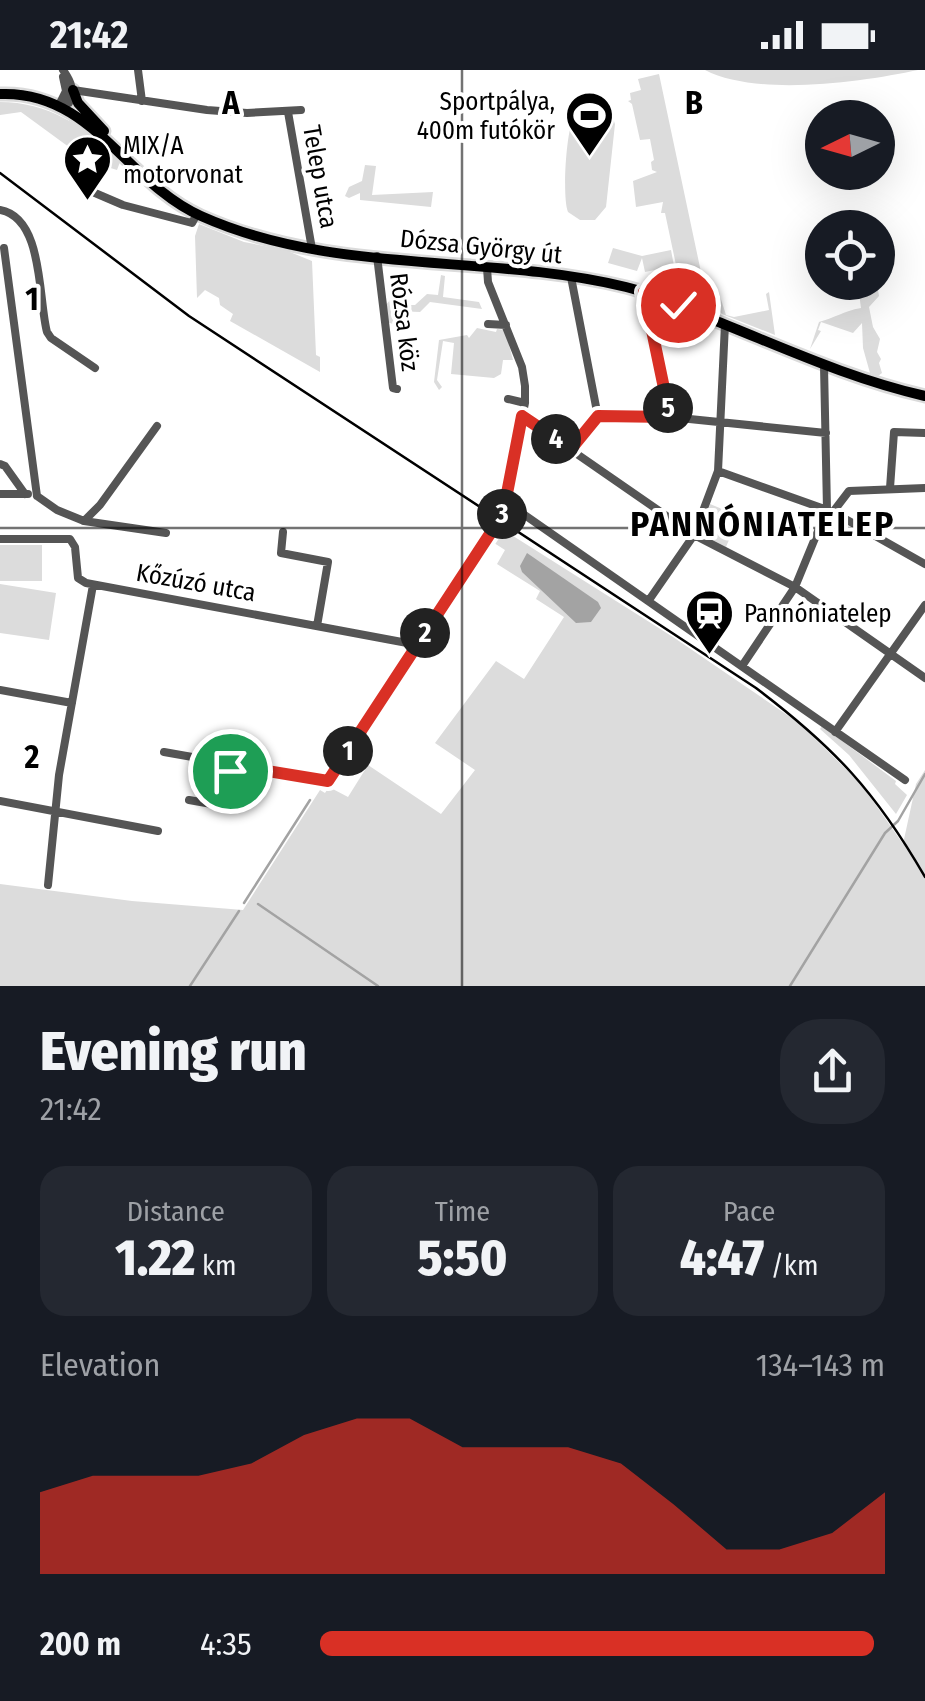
<!DOCTYPE html>
<html lang="en">
<head>
<meta charset="utf-8">
<style>
  :root { --surface:#171b24; --page:#242831; --text:#f1f3f6; --muted:#9ea1a6; --accent:#d93025 }
  body { margin:0; font-family:"Fira Sans Condensed",sans-serif; background:var(--page); color:var(--text); height:100vh; display:flex; flex-direction:column; font-size:38px; white-space:nowrap }
  * { box-sizing:border-box; margin:0 }
  p { font-size:32px; color:var(--muted) }
  .icon { flex:none; width:55px; height:55px; fill:none; stroke:currentColor; stroke-width:2; stroke-linecap:round; stroke-linejoin:round }
  .map { position:relative; height:916px; overflow:hidden }
  .details { display:flex; flex-direction:column; background:var(--surface); flex:1 }
  .details>* { flex:none }
  .needle { width:65px; rotate:265deg }
  .buttons { position:absolute; left:805px; top:30px; display:grid; gap:20px }
  .buttons a { display:grid; place-items:center; width:90px; height:90px; border-radius:50%; background:var(--surface); box-shadow:0 10px 40px #0002; font-size:50px }
  .pin { position:absolute; display:grid; place-items:center; width:85px; height:85px; color:#fff; margin:-42px; border:5px solid #fff; border-radius:50%; box-shadow:0 2px 10px #0007 }
  .km { position:absolute; width:50px; height:50px; margin:-25px; border-radius:50%; background:#222; color:#fff; font-size:28px; line-height:50px; text-align:center }
  .round { display:grid; place-items:center; flex:none; width:105px; height:105px; border-radius:40px; background:var(--page) }
  .head { display:flex; align-items:center; justify-content:space-between; height:170px; padding:0 40px }
  h1 { font-size:55px; font-weight:800; line-height:75px }
  .figures { display:grid; grid-template-columns:repeat(3,1fr); gap:15px; height:170px; padding:10px 40px }
  .figures div { display:grid; align-content:center; border-radius:25px; background:var(--page); text-align:center }
  .figures b { font-size:50px; font-weight:800 }
  .figures small { font-size:28px; font-weight:400 }
  .figures p { font-size:28px }
  .chart { height:280px; padding:20px 40px }
  .chart p { display:flex; justify-content:space-between }
  .chart svg { width:100%; height:180px; margin-top:10px; fill:var(--accent); opacity:.7 }
  ul { padding:0 40px; list-style:none; font-size:32px }
  li { display:grid; grid-template-columns:160px 120px 1fr; align-items:center; height:75px }
  li i { height:25px; border-radius:12px; background:var(--accent) }
  .status { display:flex; justify-content:space-between; align-items:center; height:70px; padding:0 50px; background:var(--surface); direction:ltr }
  .status svg { height:28px; fill:currentColor }
  .map>svg:first-child { display:block }
  .green { fill:#dcdcdc }
  .water { fill:#a3a3a3 }
  .lines { fill:none; stroke-linecap:round; stroke-linejoin:round }
  .stream { stroke:#a3a3a3; stroke-width:2.5 }
  .major-casing { stroke:#dbdbdb; stroke-width:15 }
  .minor { stroke:#555; stroke-width:8 }
  .major { stroke:#000; stroke-width:10 }
  .tram { stroke:#000; stroke-width:2.5 }
  .route-casing { stroke:#fff; stroke-width:20 }
  .route { stroke:#d93025; stroke-width:12 }
  .grid { fill:none; stroke:#000; stroke-width:2.5; stroke-opacity:0.55 }
  .labels { text-anchor:middle; dominant-baseline:central; stroke-width:8; stroke-linejoin:round; paint-order:stroke }
  .poi-label { font-size:25px; fill:#000; stroke:#fff; text-anchor:start }
  .street-label { font-size:25px; fill:#000; stroke:#fff }
  .district-label { font-size:35px; font-weight:bold; letter-spacing:2.5px; fill:#000; stroke:#fff }
  .grid-label { font-size:32px; text-anchor:middle; font-weight:bold; fill:#000; stroke:#fff; stroke-width:8; stroke-linejoin:round; paint-order:stroke }
</style>
</head>
<body>
<div class="status"><b>21:42</b><svg viewBox="0 0 49 12"><path d="M0 12V9h3v3zM5 12V6h3v6zM10 12V3h3v9zM15 12V0h3v12zM26 1h20v11H26zM47 4h2v5h-2z"/></svg></div>
<div class="map">
<svg width="925" height="916" viewBox="0 0 925 916">
  <rect width="100%" height="100%" fill="#fff"/>
  <path class="green" d="M 705,0 L 918,0 C 862,12 757,27 705,0 Z
    M 659,4 L 705,221 L 707,237 L 683,228 L 665,143 L 661,143 L 663,132 L 636,137 L 633,111 L 657,102 L 652,100 L 651,92 L 654,90 L 650,69 L 640,70 L 632,34 L 628,31 L 631,30 L 630,23 L 641,20 L 638,9 Z
    M 0,32 C 47,32 85,56 118,89 L 120,92 L 117,100 L 88,91 L 21,42 L 0,45 Z
    M 593,33 L 610,40 L 615,54 L 607,128 L 606,137 L 595,150 L 580,150 L 568,142 C 562,127 566,61 574,46 C 579,38 585,36 593,33 Z
    M 365,95 L 376,96 L 372,125 L 433,122 L 431,137 L 360,130 L 360,123 L 349,128 L 345,126 L 349,117 L 362,111 Z
    M 199,154 L 244,172 L 285,180 L 312,191 L 316,285 L 320,287 L 320,302 L 230,251 L 233,244 L 220,235 L 219,228 L 205,220 L 197,228 L 195,166 Z
    M 613,178 L 642,186 L 671,180 L 674,196 L 645,202 L 642,188 L 637,201 L 608,193 Z
    M 441,205 L 445,206 L 443,227 L 479,232 L 482,239 L 430,232 L 420,242 L 395,241 L 393,254 L 387,252 L 386,235 L 393,226 L 397,225 L 400,235 L 415,235 L 427,224 L 438,225 Z
    M 866,213 L 878,220 L 879,226 L 869,237 L 873,257 L 880,269 L 877,282 L 881,289 L 879,293 L 882,303 L 878,306 L 870,303 L 863,278 L 862,253 L 853,263 L 821,252 L 818,260 L 821,261 L 810,279 L 819,252 C 835,248 843,241 861,238 L 858,216 Z
    M 769,222 L 775,265 L 722,244 L 720,242 L 719,223 L 726,245 L 734,247 L 769,240 L 766,224 Z
    M 477,258 L 496,262 L 497,259 L 505,260 L 513,290 L 503,290 L 501,304 L 494,308 L 451,304 L 454,273 L 443,271 L 437,310 L 442,317 L 439,320 L 434,312 L 439,270 L 467,265 L 469,268 Z
    M 710,434 L 739,446 L 726,477 L 701,464 Z
    M 499,457 L 673,567 L 799,653 L 862,715 L 903,774 L 916,714 L 925,700 L 925,916 L 0,916 L 0,814 L 132,831 L 243,840 L 320,720 L 325,723 L 329,717 L 348,727 L 368,695 L 441,744 L 475,700 L 435,673 L 496,591 L 524,609 L 564,547 L 536,529 L 540,521 L 497,494 L 505,480 L 491,471 Z
    M 0,475 L 42,475 L 42,511 L 0,511 Z
    M 0,514 L 56,523 L 49,570 L 0,563 Z
    M 822,656 L 896,711 L 895,714 L 907,725 L 896,744 L 849,685 L 820,659 Z"/>
  <path class="water" d="M 527,483 L 598,532 L 601,538 L 591,552 L 576,553 L 522,502 L 520,496 Z"/>
  <g class="lines">
    <path class="stream" d="M 499,439 L 500,435
      M 491,451 L 493,448
      M 244,833 L 310,730
      M 258,834 L 378,916
      M 190,916 L 239,841
      M 790,916 L 885,763 L 898,751 L 925,704"/>
    <defs>
      <path id="major" d="M 73,20 L 78,33 L 104,61
        M 0,24 C 92,20 126,113 201,146 C 335,206 487,183 626,217 C 656,224 683,238 711,249 C 782,277 850,309 925,326"/>
    </defs>
    <use href="#major" class="major-casing"/>
    <path class="minor" d="M 138,0 L 142,31
      M 73,20 L 207,40 L 247,43 L 301,40
      M 59,35 L 69,33 C 75,21 71,11 63,0
      M 59,35 L 66,21 L 63,7
      M 288,42 L 312,179
      M 88,120 L 123,135 L 192,153 L 197,144
      M 0,140 C 44,148 38,229 47,262 L 51,268 L 95,298
      M 4,178 L 37,426
      M 377,186 L 393,318 L 397,319
      M 644,222 L 670,347
      M 488,254 L 506,255
      M 508,329 L 525,333
      M 522,346 L 694,465 L 795,517 L 925,608
      M 598,347 L 670,347 L 826,363
      M 571,379 L 598,347 L 571,207
      M 0,394 L 5,396 L 25,424
      M 718,401 L 833,442 L 925,494
      M 890,418 L 894,362 L 925,363
      M 0,424 L 28,424
      M 37,426 L 57,440 L 84,451 L 100,435 L 157,356
      M 506,432 L 905,710
      M 833,442 L 849,421 L 925,418
      M 84,451 L 166,463
      M 283,462 L 281,483 L 328,492 L 317,556
      M 0,469 L 70,469 L 75,477 L 78,508 L 86,513 L 418,575
      M 649,530 L 694,465 L 718,401 L 725,254
      M 742,596 L 795,517 L 827,439 L 824,296
      M 0,620 L 72,633
      M 835,662 L 925,535
      M 164,682 L 328,711 L 503,444 L 525,333 L 525,316 L 522,297 L 488,212 L 487,198
      M 189,730 L 223,736 L 231,695
      M 0,731 L 158,761
      M 48,815 L 59,705 L 93,515"/>
    <use href="#major" class="major"/>
    <path class="tram" d="M 0,103 L 189,246 L 756,618 C 834,677 876,722 925,807"/>
  </g>
  <g class="lines">
    <defs>
      <path id="route" d="M 230,701 L 231,695 L 328,711 L 503,444 L 522,346 L 571,379 L 598,346 L 670,347 L 644,222 L 678,235"/>
    </defs>
    <use href="#route" class="route-casing"/>
    <use href="#route" class="route"/>
  </g>
  <path class="grid" d="M 462,0 L 462,916M 0,458 L 925,458"/>
  <defs>
    <symbol id="stadium-pin" viewBox="-11 -11 22 30"><path d="M0 17L-7.5 6A9.5 9.5 0 1 1 7.5 6Z" fill="#000" stroke="#fff"/><path d="M0-5a6.5 5 0 1 0 0 10a6.5 5 0 1 0 0-10ZM-3.5-1.8h7v3.6h-7Z" fill="#fff"/></symbol>
    <symbol id="sight-pin" viewBox="-11 -11 22 30"><path d="M0 17L-7.5 6A9.5 9.5 0 1 1 7.5 6Z" fill="#000" stroke="#fff"/><path d="M0-6L1.8-2.2L6-1.7L2.9 1.2L3.7 5.4L0 3.3L-3.7 5.4L-2.9 1.2L-6-1.7L-1.8-2.2Z" fill="#fff"/></symbol>
    <symbol id="station-pin" viewBox="-11 -11 22 30"><path d="M0 17L-7.5 6A9.5 9.5 0 1 1 7.5 6Z" fill="#000" stroke="#fff"/><path d="M-3-6H3Q5-6 5-4V2Q5 4 3 4L4.5 6H3L1.5 4h-3L-3 6H-4.5L-3 4Q-5 4-5 2V-4Q-5-6-3-6ZM-3.5-4v3h7v-3ZM-3.5 1v1.5H-2V1ZM2 1v1.5H3.5V1Z" fill="#fff"/></symbol>
  </defs>
  <g fill-rule="evenodd">
    <use href="#stadium-pin" x="562" y="18" width="55" height="75"/>
    <use href="#sight-pin" x="60" y="62" width="55" height="75"/>
    <use href="#station-pin" x="682" y="516" width="55" height="75"/>
  </g>
  <g class="labels">
    <g class="poi-label">
      <text x="555" y="32" text-anchor="end">Sportpálya,<tspan x="555" dy="29">400m futókör</tspan></text>
      <text x="123" y="76">MIX/A<tspan x="123" dy="29">motorvonat</tspan></text>
      <text x="744" y="544">Pannóniatelep</text>
    </g>
    <g class="street-label">
      <text transform="translate(320 107) rotate(80)">Telep utca</text>
      <text transform="translate(481 177) rotate(6)">Dózsa György út</text>
      <text transform="translate(404 252) rotate(83)">Rózsa köz</text>
      <text transform="translate(196 513) rotate(10)">Kőzúzó utca</text>
    </g>
    <g class="district-label">
      <text x="763" y="454">PANNÓNIATELEP</text>
    </g>
  </g>
  <g class="grid-label">
    <text x="231" y="44">A</text>
    <text x="694" y="44">B</text>
    <text x="32" y="240">1</text>
    <text x="32" y="698">2</text>
  </g>
</svg>
<div class="buttons">
<a><svg class="needle" viewBox="-14 -14 28 28"><path d="M0-13l5 13h-10z" fill="#e53935"/><path d="M0 13l5-13h-10z" fill="#9ea1a6"/></svg></a>
<a><svg class="icon" aria-label="locate" viewBox="0 0 24 24"><circle cx="12" cy="12" r="6"/><path d="M12 2v4M12 18v4M2 12h4M18 12h4"/></svg></a>
</div>
<div class="pin" style="left:230px;top:701px;background:#1e9e55"><svg class="icon" aria-label="arrive" viewBox="0 0 24 24"><path d="M6 21V4h12l-3 4 3 4H6"/></svg></div>
<div class="pin" style="left:678px;top:235px;background:#d93025"><svg class="icon" aria-label="check" viewBox="0 0 24 24"><path d="M5 12l5 5 9-10"/></svg></div>
<b class="km" style="left:348px;top:681px">1</b>
<b class="km" style="left:425px;top:563px">2</b>
<b class="km" style="left:502px;top:444px">3</b>
<b class="km" style="left:556px;top:369px">4</b>
<b class="km" style="left:668px;top:338px">5</b>
</div>
<section class="details">
<div class="head"><div><h1>Evening run</h1><p>21:42</p></div><a class="round"><svg class="icon" aria-label="share" viewBox="0 0 24 24"><path d="M12 15V3M7 8l5-5 5 5M5 13v7h14v-7"/></svg></a></div>
<div class="figures">
<div><p>Distance</p><b>1.22<small> km</small></b></div>
<div><p>Time</p><b>5:50</b></div>
<div><p>Pace</p><b>4:47<small> /km</small></b></div>
</div>
<div class="chart"><p><span>Elevation</span>134–143 m</p>
<svg viewBox="0 0 160 44" preserveAspectRatio="none"><path d="M0 44V24L10 20L20 20L30 20L40 17L50 10L60 6L70 6L80 13L90 13L100 13L110 17L120 27L130 38L140 38L150 34L160 24V44z"/></svg>
</div>
<ul>
<li><b>200 m</b>4:35<i style="width:98%"></i></li>
</ul>
</section>
</body>
</html>
